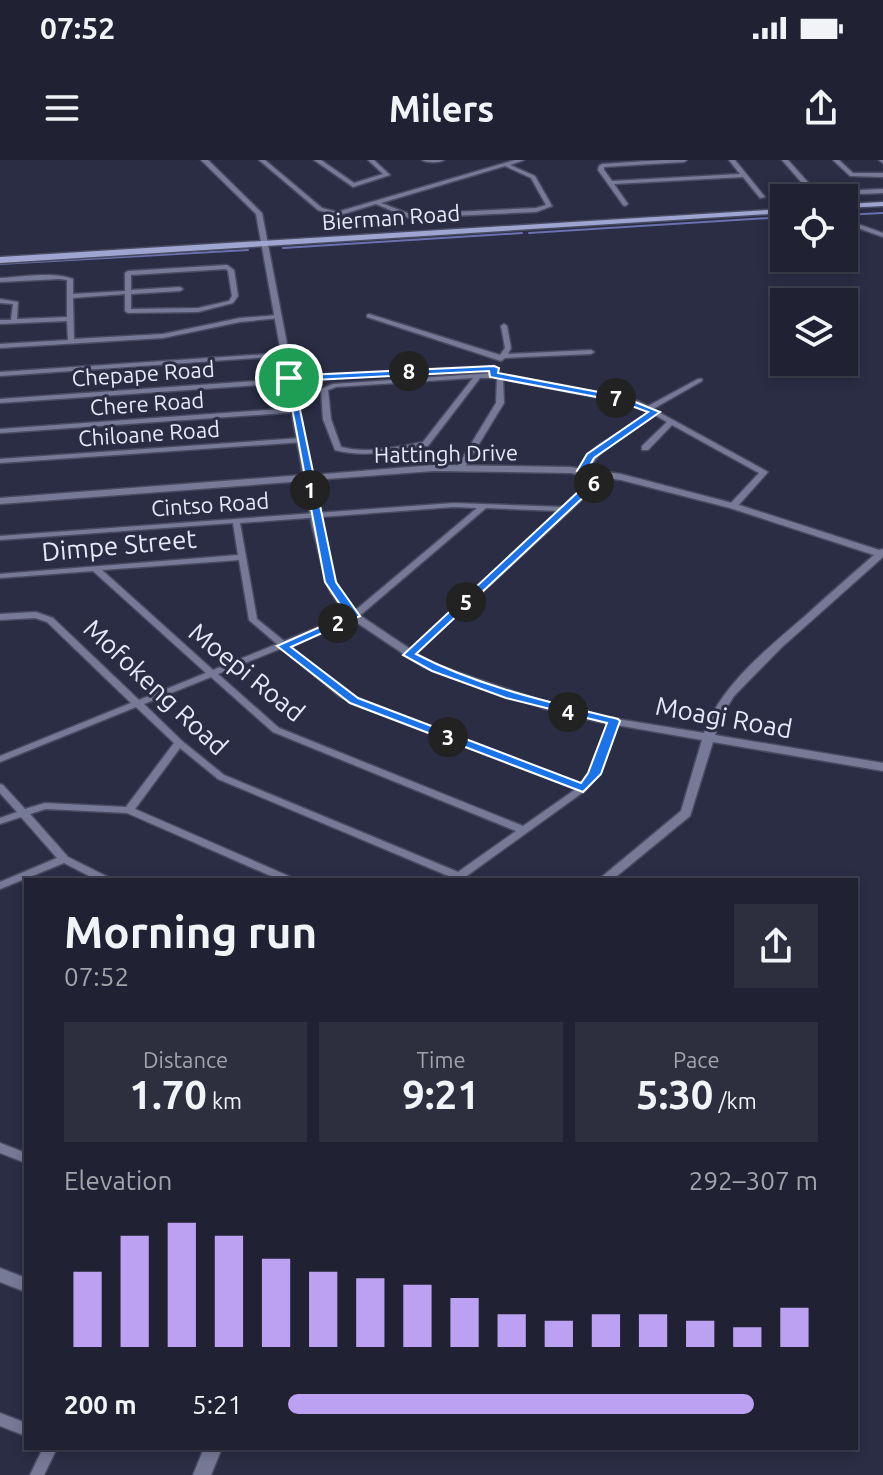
<!DOCTYPE html>
<html lang="en">
<head>
<meta charset="utf-8">
<style>
  :root { --surface:#202233; --page:#2d2f3f; --text:#f1f3f6; --muted:#a2a4ac; --line:#3d3f4e; --accent:#bca0f2 }
  body { margin:0; font-family:Ubuntu,sans-serif; background:var(--page); color:var(--text); height:100vh; display:flex; flex-direction:column; font-size:30px; white-space:nowrap }
  * { box-sizing:border-box; margin:0 }
  p { font-size:26px; color:var(--muted) }
  .icon { flex:none; width:44px; height:44px; fill:none; stroke:currentColor; stroke-width:2; stroke-linecap:round; stroke-linejoin:round }
  .map { position:relative; flex:1; overflow:hidden }
  .details { position:absolute; left:24px; top:718px; width:834px; height:572px; display:flex; flex-direction:column; background:var(--surface); border-radius:0px; box-shadow:0 4px 12px #0003,0 0 0 2px var(--line) }
  .details>* { flex:none }
  .buttons { position:absolute; left:770px; top:24px; display:grid; gap:16px }
  .buttons a { display:grid; place-items:center; width:88px; height:88px; border-radius:0px; background:var(--surface); box-shadow:0 4px 12px #0003,0 0 0 2px var(--line); font-size:40px }
  .pin { position:absolute; display:grid; place-items:center; width:68px; height:68px; color:#fff; margin:-34px; border:4px solid #fff; border-radius:50%; box-shadow:0 2px 8px #0007 }
  .km { position:absolute; width:40px; height:40px; margin:-20px; border-radius:50%; background:#222; color:#fff; font-size:22px; line-height:40px; text-align:center }
  .round { display:grid; place-items:center; flex:none; width:84px; height:84px; border-radius:0px; background:var(--page) }
  .summary { display:flex; align-items:center; justify-content:space-between; height:136px; padding:0 40px }
  h1 { font-size:44px; font-weight:600; line-height:60px }
  .stats { display:grid; grid-template-columns:repeat(3,1fr); gap:12px; height:136px; padding:8px 40px }
  .stats div { display:grid; align-content:center; border-radius:0px; background:var(--page); text-align:center }
  .stats b { font-size:40px; font-weight:600 }
  .stats small { font-size:22px; font-weight:400 }
  .stats p { font-size:22px }
  .chart { height:224px; padding:16px 40px }
  .chart p { display:flex; justify-content:space-between }
  .chart svg { width:100%; height:144px; margin-top:8px; stroke:var(--accent); stroke-width:6 }
  ul { padding:0 40px; list-style:none; font-size:26px }
  li { display:grid; grid-template-columns:128px 96px 1fr; align-items:center; height:60px }
  li i { height:20px; border-radius:10px; background:var(--accent) }
  .status { display:flex; justify-content:space-between; align-items:center; height:56px; padding:0 40px; background:var(--surface); direction:ltr }
  .status svg { height:22px; fill:currentColor }
  header { display:flex; justify-content:space-between; align-items:center; height:104px; padding:0 40px; background:var(--surface); font-size:36px; font-weight:600 }
  .map>svg:first-child { display:block }
  .lines { fill:none; stroke-linecap:round; stroke-linejoin:round }
  .stream { stroke:#6a71ae; stroke-width:2 }
  .minor-casing { stroke:#484b61; stroke-width:3 }
  .tertiary-casing { stroke:#484b61; stroke-width:3 }
  .secondary-casing { stroke:#484b61; stroke-width:3 }
  .minor { fill:#767a96; fill-rule:evenodd }
  .tertiary { fill:#767a96; fill-rule:evenodd }
  .secondary { fill:#9ea5d1; fill-rule:evenodd }
  .route { fill:#1a73e8; stroke:#fff; stroke-width:2; fill-rule:evenodd }
  .labels { text-anchor:middle; dominant-baseline:central; stroke-width:6; stroke-linejoin:round; paint-order:stroke }
  .far-street-label { font-size:22px; fill:#e6e9f8; stroke:#2a2d44 }
  .street-label { font-size:26px; fill:#e6e9f8; stroke:#2a2d44 }
</style>
</head>
<body>
<div class="status"><b>07:52</b><svg viewBox="0 0 49 12"><path d="M0 12V9h3v3zM5 12V6h3v6zM10 12V3h3v9zM15 12V0h3v12zM26 1h20v11H26zM47 4h2v5h-2z"/></svg></div>
<header><svg class="icon" aria-label="menu" viewBox="0 0 24 24"><path d="M4 6h16M4 12h16M4 18h16"/></svg>Milers<svg class="icon" aria-label="share" viewBox="0 0 24 24"><path d="M12 15V3M7 8l5-5 5 5M5 13v7h14v-7"/></svg></header>
<div class="map">
<svg width="883" height="1315" viewBox="0 0 883 1315">
  <rect width="100%" height="100%" fill="#2a2d44"/>
  <g class="lines">
    <path class="stream" d="M 844,55 L 883,53
      M 529,73 L 784,57
      M 283,88 L 522,73
      M 0,104 L 248,90"/>
    <defs>
      <path id="minor" d="M 259,0 L 265,0 L 322,48 L 337,52 L 515,0 L 524,0 L 510,5 L 535,16 L 552,46 L 536,52 L 409,58 L 376,44 L 337,56 L 318,50 ZM 505,6 L 531,18 L 546,45 L 536,48 L 410,54 L 381,43 Z
        M 314,0 L 321,0 L 354,23 L 383,14 L 368,0 L 374,0 L 390,15 L 353,27 Z
        M 422,0 L 444,0 C 439,3 427,3 422,0 Z
        M 662,0 L 687,0 L 684,2 L 604,7 L 604,10 L 612,21 L 740,14 L 729,0 L 735,0 L 765,37 L 760,38 L 743,17 L 614,24 L 628,44 L 625,46 L 623,45 L 598,10 L 599,6 L 602,4 Z
        M 833,0 L 839,0 L 853,13 L 883,13 L 883,17 L 850,16 Z
        M 879,0 L 883,0 L 883,3 Z
        M 883,29 L 883,33 L 816,36 L 813,34 L 816,32 Z
        M 227,105 L 234,110 L 238,136 L 233,143 L 198,152 L 128,153 L 125,151 L 125,134 L 73,138 L 74,179 L 163,174 L 240,158 L 278,155 L 280,156 L 280,158 L 240,162 L 163,178 L 0,188 L 0,184 L 68,180 L 67,161 L 0,164 L 0,160 L 11,160 L 13,144 L 0,143 L 0,139 L 18,142 L 17,159 L 67,157 L 67,120 L 60,119 L 0,122 L 0,118 C 22,117 54,111 73,119 L 73,134 L 125,131 L 125,113 L 128,111 ZM 226,109 L 228,111 L 232,136 L 229,141 L 198,148 L 131,149 L 131,134 L 180,131 L 183,129 L 180,127 L 131,130 L 131,115 Z
        M 369,154 L 500,195 L 505,188 L 501,166 L 504,164 L 507,166 L 511,188 L 508,194 L 591,190 L 594,192 L 591,194 L 505,198 L 501,201 L 367,157 L 367,155 Z
        M 284,193 L 286,194 L 286,196 L 0,216 L 0,212 Z
        M 494,206 L 497,208 L 496,209 L 292,220 L 291,222 L 289,223 L 0,243 L 0,239 L 286,219 L 287,217 L 289,216 Z
        M 493,213 L 638,241 L 648,246 L 698,219 L 702,219 L 702,221 L 653,249 L 768,312 L 736,348 L 730,348 L 730,344 L 759,313 L 672,265 L 648,290 L 642,290 L 642,286 L 667,262 L 655,255 L 602,291 L 585,313 L 579,313 L 578,311 L 596,287 L 650,253 L 636,245 L 503,219 L 504,243 L 465,307 L 464,309 L 458,309 L 457,307 L 496,243 L 497,218 L 480,218 L 428,286 L 425,286 C 395,291 365,298 335,290 L 323,259 L 321,229 L 333,224 ZM 473,218 L 423,282 C 396,287 367,294 341,287 L 331,259 L 328,230 L 336,227 Z
        M 296,248 L 299,248 L 299,252 L 0,273 L 0,269 Z
        M 301,278 L 305,280 L 304,282 L 0,303 L 0,299 Z
        M 600,312 L 606,312 L 607,314 L 570,351 L 412,497 L 409,498 L 405,495 L 559,351 L 486,348 L 357,458 L 289,485 L 345,532 L 367,543 L 581,624 L 589,613 L 609,561 L 614,558 L 617,559 L 619,561 L 599,614 L 586,630 L 461,720 L 450,720 L 451,717 L 218,619 L 180,588 L 135,649 L 293,718 L 294,720 L 280,720 L 127,653 L 46,649 L 30,654 L 68,697 L 110,718 L 111,720 L 97,720 L 64,703 L 0,729 L 0,722 L 57,698 L 21,657 L 0,664 L 0,658 L 17,652 L 0,633 L 0,624 L 3,625 L 25,649 L 45,643 L 126,647 L 174,583 L 136,547 L 0,602 L 0,596 L 131,543 L 47,462 L 35,458 L 0,460 L 0,454 L 36,452 L 53,458 L 139,540 L 206,513 L 93,411 L 0,418 L 0,414 L 238,395 L 233,363 L 0,380 L 0,376 L 454,343 L 564,347 ZM 454,347 L 477,348 L 351,454 L 284,481 L 257,459 L 240,363 ZM 239,400 L 249,460 L 277,484 L 213,510 L 102,410 ZM 282,488 L 339,536 L 361,547 L 576,629 L 523,666 L 279,568 L 218,514 ZM 211,517 L 273,572 L 516,671 L 458,712 L 224,615 L 182,581 L 144,544 Z
        M 0,983 L 26,993 L 26,1003 L 0,993 Z
        M 0,1253 L 26,1263 L 26,1276 L 0,1266 Z
        M 43,1288 L 57,1288 L 44,1315 L 30,1315 Z"/>
      <path id="tertiary" d="M 201,0 L 208,0 L 262,53 L 312,315 L 434,305 L 570,307 L 621,314 L 736,344 L 879,390 L 883,389 L 883,397 L 781,488 L 734,536 L 721,557 L 715,575 L 883,603 L 883,611 L 713,582 L 690,656 L 612,720 L 598,720 L 681,651 L 702,580 L 599,562 L 546,549 L 423,507 L 350,458 L 331,433 L 326,422 L 312,366 L 304,321 L 0,344 L 0,338 L 303,315 L 256,54 ZM 434,311 L 570,313 L 621,320 L 730,348 L 874,395 C 851,415 827,436 804,457 C 768,488 719,527 704,573 L 599,556 L 554,545 L 431,503 L 358,454 L 341,432 L 336,422 L 322,366 L 313,320 Z
        M 782,0 L 788,0 L 822,38 L 815,38 Z
        M 844,59 L 883,73 L 883,77 L 844,63 Z
        M 0,1108 L 26,1118 L 26,1132 L 0,1122 Z
        M 204,1288 L 222,1288 L 211,1315 L 193,1315 Z"/>
      <path id="secondary" d="M 883,42 L 883,46 L 844,48 L 844,44 Z
        M 784,49 L 784,53 L 0,103 L 0,97 Z"/>
    </defs>
    <use href="#minor" class="minor-casing"/>
    <use href="#tertiary" class="tertiary-casing"/>
    <use href="#secondary" class="secondary-casing"/>
    <use href="#minor" class="minor"/>
    <use href="#tertiary" class="tertiary"/>
    <use href="#secondary" class="secondary"/>
  </g>
  <path class="route" d="M 494,206 L 499,208 L 498,213 L 620,236 L 660,252 L 594,298 L 588,309 L 606,312 L 606,316 L 416,494 C 480,527 549,542 618,559 L 620,561 L 601,614 L 583,632 L 350,543 L 277,486 L 347,455 L 325,422 L 286,216 ZM 489,211 L 490,217 L 618,241 L 648,252 L 587,294 L 577,311 L 595,316 L 403,495 L 432,511 L 506,538 L 607,563 L 588,613 L 581,623 L 358,538 L 291,487 L 360,456 L 336,422 L 294,221 Z"/>
  <g class="labels">
    <g class="far-street-label">
      <text transform="translate(391 57) rotate(-4)">Bierman Road</text>
      <text transform="translate(143 213) rotate(-4)">Chepape Road</text>
      <text transform="translate(147 243) rotate(-4)">Chere Road</text>
      <text transform="translate(149 273) rotate(-4)">Chiloane Road</text>
      <text transform="translate(446 293) rotate(-1)">Hattingh Drive</text>
      <text transform="translate(210 344) rotate(-4)">Cintso Road</text>
    </g>
    <g class="street-label">
      <text transform="translate(119 385) rotate(-5)">Dimpe Street</text>
      <text transform="translate(247 512) rotate(39)">Moepi Road</text>
      <text transform="translate(156 527) rotate(43)">Mofokeng Road</text>
      <text transform="translate(724 557) rotate(10)">Moagi Road</text>
    </g>
  </g>
</svg>
<div class="buttons">
<a><svg class="icon" aria-label="locate" viewBox="0 0 24 24"><circle cx="12" cy="12" r="6"/><path d="M12 2v4M12 18v4M2 12h4M18 12h4"/></svg></a>
<a><svg class="icon" aria-label="layers" viewBox="0 0 24 24"><path d="M12 4l9 5-9 5-9-5zM3 14l9 5 9-5"/></svg></a>
</div>
<div class="pin" style="left:289px;top:218px;background:#1e9e55"><svg class="icon" aria-label="arrive" viewBox="0 0 24 24"><path d="M6 21V4h12l-3 4 3 4H6"/></svg></div>
<b class="km" style="left:310px;top:330px">1</b>
<b class="km" style="left:338px;top:463px">2</b>
<b class="km" style="left:448px;top:577px">3</b>
<b class="km" style="left:568px;top:552px">4</b>
<b class="km" style="left:466px;top:442px">5</b>
<b class="km" style="left:594px;top:323px">6</b>
<b class="km" style="left:616px;top:238px">7</b>
<b class="km" style="left:409px;top:211px">8</b>
<section class="details">
<div class="summary"><div><h1>Morning run</h1><p>07:52</p></div><a class="round"><svg class="icon" aria-label="share" viewBox="0 0 24 24"><path d="M12 15V3M7 8l5-5 5 5M5 13v7h14v-7"/></svg></a></div>
<div class="stats">
<div><p>Distance</p><b>1.70<small> km</small></b></div>
<div><p>Time</p><b>9:21</b></div>
<div><p>Pace</p><b>5:30<small> /km</small></b></div>
</div>
<div class="chart"><p><span>Elevation</span>292–307 m</p>
<svg viewBox="0 0 160 44" preserveAspectRatio="none"><path d="M5 44V21M15 44V10M25 44V6M35 44V10M45 44V17M55 44V21M65 44V23M75 44V25M85 44V29M95 44V34M105 44V36M115 44V34M125 44V34M135 44V36M145 44V38M155 44V32"/></svg>
</div>
<ul>
<li><b>200 m</b>5:21<i style="width:88%"></i></li>
</ul>
</section>
</div>
</body>
</html>
